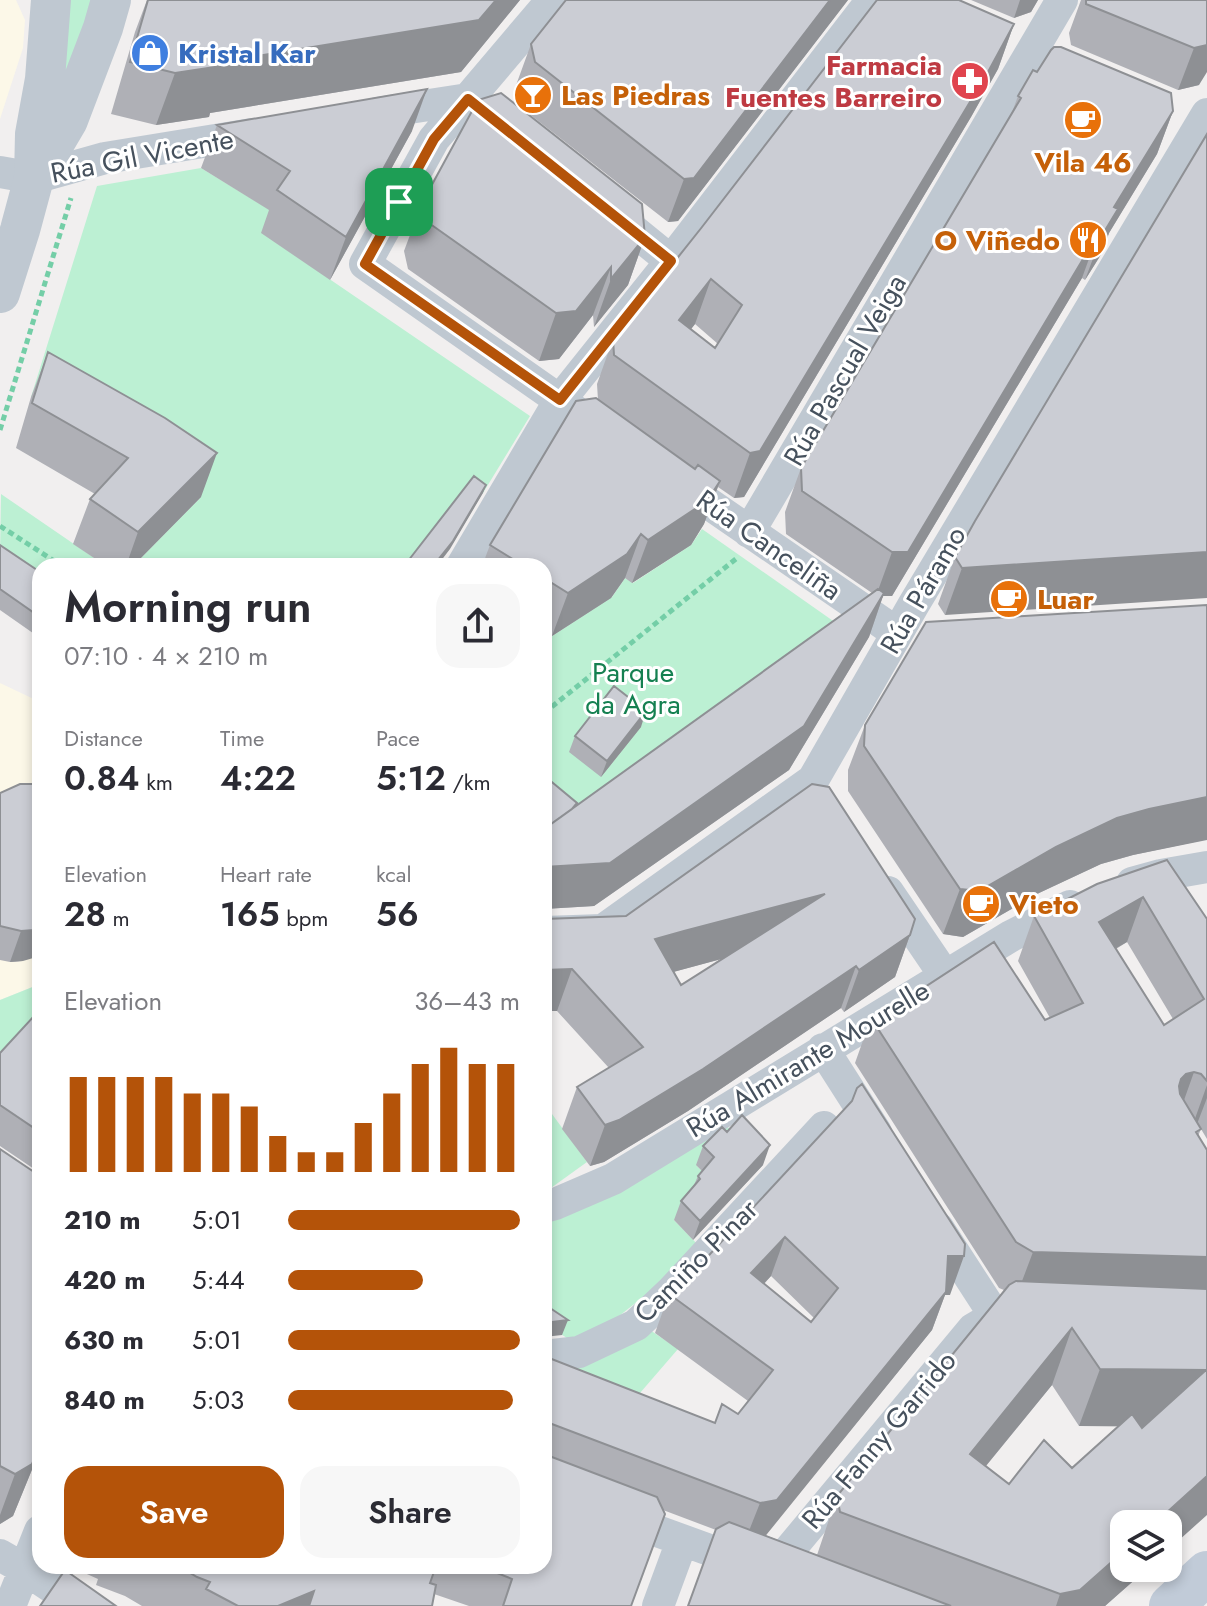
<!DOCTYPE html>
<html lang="en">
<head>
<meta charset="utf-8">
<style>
  :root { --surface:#fff; --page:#f7f7f7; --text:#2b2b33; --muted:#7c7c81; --accent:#b45309 }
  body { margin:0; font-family:Jost,sans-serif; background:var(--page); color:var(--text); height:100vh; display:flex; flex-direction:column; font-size:30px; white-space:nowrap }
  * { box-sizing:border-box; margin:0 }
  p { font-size:26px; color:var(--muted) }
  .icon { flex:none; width:44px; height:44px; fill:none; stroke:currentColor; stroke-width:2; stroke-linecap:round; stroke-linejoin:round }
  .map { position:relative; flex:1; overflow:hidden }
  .side { position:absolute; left:32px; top:558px; width:520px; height:1016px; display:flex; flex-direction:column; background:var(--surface); border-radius:24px; box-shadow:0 4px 12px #0003 }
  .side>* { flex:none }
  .controls { position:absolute; left:1110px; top:1510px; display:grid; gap:16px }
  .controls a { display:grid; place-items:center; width:72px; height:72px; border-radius:16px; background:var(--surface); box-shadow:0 4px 12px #0003; font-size:40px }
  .pin { position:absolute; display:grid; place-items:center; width:68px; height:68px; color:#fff; margin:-34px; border-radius:16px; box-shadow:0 4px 12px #0006 }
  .round { display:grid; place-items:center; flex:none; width:84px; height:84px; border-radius:24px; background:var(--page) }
  .headline { display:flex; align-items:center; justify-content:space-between; height:136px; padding:0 32px }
  h1 { font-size:44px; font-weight:600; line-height:60px }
  .metrics { display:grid; grid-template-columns:repeat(3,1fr); gap:12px; height:136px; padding:8px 32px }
  .metrics div { display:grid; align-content:center }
  .metrics b { font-size:34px; font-weight:600 }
  .metrics small { font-size:22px; font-weight:400 }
  .metrics p { font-size:22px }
  .chart { height:224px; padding:16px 32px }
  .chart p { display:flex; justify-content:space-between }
  .chart svg { width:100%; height:144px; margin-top:8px; stroke:var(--accent); stroke-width:6 }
  .cta { display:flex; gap:16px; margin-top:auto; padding:16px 32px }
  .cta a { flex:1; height:92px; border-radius:24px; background:var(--accent); color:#fff; font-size:32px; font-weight:600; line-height:92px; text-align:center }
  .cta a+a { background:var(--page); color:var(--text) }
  ul { padding:0 32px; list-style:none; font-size:26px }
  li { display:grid; grid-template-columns:128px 96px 1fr; align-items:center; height:60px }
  li i { height:20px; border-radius:10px; background:var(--accent) }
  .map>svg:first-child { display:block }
  .commercial { fill:#fcf8e8 }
  .green { fill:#bcf0d3 }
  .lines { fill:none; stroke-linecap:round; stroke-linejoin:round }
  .path { stroke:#74cea7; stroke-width:5; stroke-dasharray:6 4; stroke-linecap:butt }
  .minor { stroke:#bfc8d1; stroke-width:32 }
  .tertiary { stroke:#bfc8d1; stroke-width:40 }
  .secondary { stroke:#c1cbd8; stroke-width:44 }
  .wall { fill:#afb0b6; fill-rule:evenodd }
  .shaded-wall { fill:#8e9094 }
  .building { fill:#cbcdd4; stroke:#8e9094; stroke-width:2; fill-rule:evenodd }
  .route-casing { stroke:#fff; stroke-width:16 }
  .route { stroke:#b45309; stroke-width:10 }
  .labels { text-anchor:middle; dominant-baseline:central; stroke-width:6; stroke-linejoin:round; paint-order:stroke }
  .shop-label { font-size:28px; font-weight:bold; fill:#366cbe; stroke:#fff; text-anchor:start }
  .health-label { font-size:28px; font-weight:bold; fill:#be3a42; stroke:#fff; text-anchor:end }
  .food-label { font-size:28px; font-weight:bold; fill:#c56008; stroke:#fff; text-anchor:start }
  .street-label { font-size:28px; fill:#46515d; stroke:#fff }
  .park-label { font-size:28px; fill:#158051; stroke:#fff }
</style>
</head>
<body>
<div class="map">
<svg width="1207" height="1606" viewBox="0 0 1207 1606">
  <rect width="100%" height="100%" fill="#f1efef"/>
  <path class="commercial" d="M 0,0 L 16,0 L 25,20 L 23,48 L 0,119 Z
    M 0,683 L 40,702 L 40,984 L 0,1000 Z"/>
  <path class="green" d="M 63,0 L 93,0 L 51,133 Z
    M 201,168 L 275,213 L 262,233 L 530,416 L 483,493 L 407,566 L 133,566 L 200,498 L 31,397 L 97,186 Z
    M 1,494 L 106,566 L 40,566 L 40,586 L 0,557 Z
    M 702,529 L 856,637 L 544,861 L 544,631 L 552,636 L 612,597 L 625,578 L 633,583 L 691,545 Z
    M 40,984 L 40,1063 L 8,1048 L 0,1051 L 0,1000 Z
    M 544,1103 L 587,1162 L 544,1193 Z
    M 724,1123 L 735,1135 L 697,1166 L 707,1176 L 674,1220 L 699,1246 L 662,1282 L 609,1324 L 573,1342 L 544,1323 L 544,1214 Z
    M 650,1330 L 678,1349 L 640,1393 L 574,1413 L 553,1363 Z"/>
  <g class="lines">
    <path class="path" d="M 0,430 L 71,198
      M 0,526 L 62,566
      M 544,713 L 737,558"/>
    <path class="minor" d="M 552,0 L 434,139 L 365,264 L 608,434
      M 377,113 L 468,99 L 475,104
      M 0,172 L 34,178 L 105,158 L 252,134
      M 612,213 L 671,261
      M 676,481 L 897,633
      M 749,532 L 1062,0
      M 462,566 L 560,400 L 671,261 L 872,0
      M 1132,883 L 1161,875 L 1207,867
      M 888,892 L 945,976
      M 544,932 L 603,930 L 813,780 L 914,604 L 1207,114
      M 823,1049 L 876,1132
      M 544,1207 L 555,1204 L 613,1179 L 1011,936 L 1070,906
      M 938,1228 L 995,1316 L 1028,1317
      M 544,1356 L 579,1352 L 636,1325 L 671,1292 L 711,1249 L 824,1127
      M 544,1490 L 748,1564
      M 0,1555 L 26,1570 L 80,1606
      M 771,1572 L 973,1329 L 995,1316
      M 10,1606 L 40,1531
      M 291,1606 L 305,1566
      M 658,1606 L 682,1541"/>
    <path class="tertiary" d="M 38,171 L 68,120 L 103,28 L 111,0
      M 0,293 L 20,230 L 34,178 L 35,134 L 45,79 L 51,0"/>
    <path class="secondary" d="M 1171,1606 L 1207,1573"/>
  </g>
  <path class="wall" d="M 147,0 L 520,0 L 461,72 L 210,113 L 209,117 L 156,125 L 111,114 L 135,32 Z
    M 848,0 L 678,221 L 668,222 L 519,106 L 515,88 L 531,44 Z
    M 971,0 L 1038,0 L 1031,12 L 1014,18 Z
    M 1081,0 L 1207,0 L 1199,85 L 1178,90 L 1071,45 L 1069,33 Z
    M 1014,24 L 998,69 L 971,117 L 744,497 L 734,498 L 718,487 L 704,524 L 691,545 L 632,583 L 625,578 L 611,598 L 552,636 L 544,631 L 544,566 L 482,566 L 490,545 L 598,400 L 597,384 L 613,339 ZM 695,324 L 718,344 L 715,348 L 691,329 Z
    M 1037,72 L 1173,111 L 1157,154 L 1109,233 L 1102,253 L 1085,280 L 1082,278 L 892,596 L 883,596 L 869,637 L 789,770 L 594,906 L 544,909 L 544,781 L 577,803 L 576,806 L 872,593 L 786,534 L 785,512 L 801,468 L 1011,115 L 1018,96 Z
    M 217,125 L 412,131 L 330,280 L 261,233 L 269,210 L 201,168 Z
    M 1207,134 L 945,615 L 938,604 L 955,557 Z
    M 422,203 L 645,237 L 628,285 L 594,327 L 593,315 L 559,359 L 539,361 L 408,269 L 404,251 Z
    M 48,352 L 201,497 L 133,566 L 106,566 L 73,544 L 90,499 L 95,494 L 16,448 L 31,397 Z
    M 0,545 L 40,572 L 40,638 L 0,610 Z
    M 865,725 L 1199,841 L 1133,855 L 1101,864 L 1039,893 L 963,937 L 943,934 L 848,791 L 848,770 Z
    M 641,727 L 601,777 L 569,752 L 575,736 Z
    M 20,784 L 23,961 L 10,962 L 0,960 L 0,793 Z
    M 1167,860 L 1207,919 L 1207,1139 L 1201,1129 L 1198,1136 L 1124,1568 L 1148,1568 L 1105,1606 L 688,1606 L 716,1530 L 663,1510 L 631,1606 L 469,1606 L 434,1594 L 432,1606 L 142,1606 L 125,1596 L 96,1585 L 98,1579 L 69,1566 L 295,1566 L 303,1572 L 314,1573 L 323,1568 L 323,1566 L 544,1566 L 544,1356 L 715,1423 L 738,1414 L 748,1401 L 655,1333 L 669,1294 L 699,1266 L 852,1101 L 950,1295 L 945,1295 L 932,1330 L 765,1535 L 817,1555 L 837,1496 L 1004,1290 L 999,1288 L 855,1063 L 871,1018 L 888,1011 L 1045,1020 L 1050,1018 L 1018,961 L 1034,916 ZM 1127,942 L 1173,1019 L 1164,1025 L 1116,949 ZM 771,1276 L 814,1318 L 811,1322 L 764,1284 ZM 1052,1385 L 1079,1426 L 1118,1426 L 1072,1468 L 1009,1484 L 986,1466 Z
    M 544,919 L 910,935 L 895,977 L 844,1012 L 841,1008 L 688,1111 L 604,1162 L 590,1166 L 562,1129 L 577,1087 L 609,1068 L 557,1011 ZM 721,959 L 681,985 L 673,972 Z
    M 40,1019 L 40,1173 L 0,1146 L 0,1053 Z
    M 727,1132 L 763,1165 L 693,1240 L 674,1220 L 681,1201 L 694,1185 L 698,1176 L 702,1171 L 696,1165 L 703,1146 Z
    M 0,1149 L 40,1176 L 40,1450 L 13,1516 L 0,1524 Z"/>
  <path class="shaded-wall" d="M 496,0 L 520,0 L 461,72 L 210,113 L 209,117 L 156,125 L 175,73 Z
    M 830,0 L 848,0 L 678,221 L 668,222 L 684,179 Z
    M 1020,0 L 1038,0 L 1031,12 L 1014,18 Z
    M 1014,24 L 998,69 L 971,117 L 744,497 L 734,498 L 750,453 Z
    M 1207,45 L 1207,72 L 1199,85 L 1178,90 L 1194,48 Z
    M 427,89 L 412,131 L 330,280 L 346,237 Z
    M 1173,111 L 1157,154 L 1109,233 L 1102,253 L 1085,280 L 1101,237 L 1114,207 Z
    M 1098,234 L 1082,278 L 892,596 L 883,596 L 869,637 L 789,770 L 594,906 L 544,909 L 544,867 L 876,596 L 892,552 Z
    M 645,237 L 628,285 L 594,327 L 611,279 Z
    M 611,267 L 593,315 L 559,359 L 539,361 L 556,313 Z
    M 711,279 L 695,324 L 663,365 L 679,320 Z
    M 217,453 L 201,497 L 133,566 L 126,566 L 138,532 Z
    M 720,481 L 704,524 L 691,545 L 632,583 L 648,540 Z
    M 486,485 L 483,493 L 450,549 L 437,566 L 433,566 Z
    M 641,534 L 625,578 L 611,598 L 552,636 L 568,593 Z
    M 1207,552 L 1207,598 L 945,615 L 962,568 Z
    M 646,711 L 641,727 L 601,777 L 607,761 Z
    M 1207,797 L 1207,840 L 1133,855 L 1101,864 L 1039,893 L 963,937 L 943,934 L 960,889 L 1056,847 L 1117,818 L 1149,809 Z
    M 825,894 L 810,935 L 640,981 L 655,939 Z
    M 1143,897 L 1127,942 L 1083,967 L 1099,922 Z
    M 40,928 L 40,956 L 23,961 L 10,962 L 21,931 Z
    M 910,935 L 895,977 L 844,1012 L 859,970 Z
    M 856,966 L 841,1008 L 688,1111 L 604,1162 L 590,1166 L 605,1125 Z
    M 572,969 L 557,1011 L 544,1011 L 544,970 Z
    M 1194,1072 L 1178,1117 L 1170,1119 L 1181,1079 L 1186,1074 Z
    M 1207,1085 L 1207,1098 L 1197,1124 L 1192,1127 Z
    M 770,1145 L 763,1165 L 693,1240 L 700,1221 Z
    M 785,1237 L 771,1276 L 737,1312 L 751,1273 Z
    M 1033,1252 L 1207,1257 L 1207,1302 L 1016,1297 Z
    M 948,1256 L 964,1256 L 950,1295 L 945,1295 L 932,1330 L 763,1539 L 745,1541 L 760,1503 Z
    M 568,1320 L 562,1335 L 544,1337 L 544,1323 Z
    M 1072,1328 L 1052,1385 L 949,1511 L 970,1454 Z
    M 1100,1369 L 1206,1370 L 1185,1427 L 1079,1426 Z
    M 40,1444 L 40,1450 L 13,1516 L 0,1524 L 0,1515 L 15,1474 Z
    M 1207,1476 L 1207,1515 L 1168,1550 L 1168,1524 L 1154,1524 Z
    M 1124,1551 L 1124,1568 L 1148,1568 L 1105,1606 L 1056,1606 L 1060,1594 Z
    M 314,1591 L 309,1606 L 278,1606 Z"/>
  <path class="building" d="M 148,0 L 496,0 L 479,20 L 227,61 L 228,65 L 175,73 L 130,62 Z
    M 566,0 L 830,0 L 694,178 L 684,179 L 535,62 L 531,44 Z
    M 877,0 L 959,0 L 1014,24 L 988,72 L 760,451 L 750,453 L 614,355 L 613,339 L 702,227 ZM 711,279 L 742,305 L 715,348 L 679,320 Z
    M 1086,0 L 1207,0 L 1207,45 L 1194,48 L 1086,4 Z
    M 1054,47 L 1061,47 L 1171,93 L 1173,111 L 1114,207 L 1118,209 L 1101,237 L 1098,234 L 908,552 L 892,552 L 802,491 L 801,468 L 1021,98 L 1018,96 L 1033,70 L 1037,72 L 1051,50 Z
    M 427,89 L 346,237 L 277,190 L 290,171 L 217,125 Z
    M 501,93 L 642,204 L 645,237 L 611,279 L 611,267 L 576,311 L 556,313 L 426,221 L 422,203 L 478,100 Z
    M 1207,134 L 1207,552 L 962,568 L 955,557 L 975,521 Z
    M 48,352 L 165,418 L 217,453 L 138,532 L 90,499 L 128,458 L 32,403 Z
    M 596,398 L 695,469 L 698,465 L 720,481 L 707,501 L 648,540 L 641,534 L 627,554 L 568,593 L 544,578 L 544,566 L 524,566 L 490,545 L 576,401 Z
    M 474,476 L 486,485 L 453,541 L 433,566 L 414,566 L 408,561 Z
    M 0,545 L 40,572 L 40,617 L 0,589 Z
    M 878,589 L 884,593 L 804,726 L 610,863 L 544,867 L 544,829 Z
    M 1207,605 L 1207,797 L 1149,809 L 1117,818 L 1056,847 L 979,891 L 960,889 L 864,746 L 865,725 L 926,622 Z
    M 614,686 L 646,711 L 607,761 L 575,736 Z
    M 547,778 L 577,803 L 572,809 L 544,829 L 544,781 Z
    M 20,784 L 40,784 L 40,928 L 34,930 L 21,931 L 0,926 L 0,793 Z
    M 812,784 L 829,787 L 915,919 L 910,935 L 859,970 L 856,966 L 703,1069 L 619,1120 L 605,1125 L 577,1087 L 643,1047 L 572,969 L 544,970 L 544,919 L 626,916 ZM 825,894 L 681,985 L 655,939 L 684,931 Z
    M 1167,860 L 1207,919 L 1207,1081 L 1201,1074 L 1194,1072 L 1186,1074 L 1181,1079 L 1179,1086 L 1180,1094 L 1201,1129 L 1196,1132 L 1207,1150 L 1207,1257 L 1033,1252 L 1016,1242 L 871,1018 L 886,1008 L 888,1011 L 994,942 L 1045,1020 L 1083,1003 L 1034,916 L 1097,884 ZM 1143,897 L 1204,999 L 1164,1025 L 1099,922 Z
    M 35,1015 L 40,1019 L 40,1132 L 0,1105 L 0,1053 Z
    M 862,1084 L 965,1244 L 964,1256 L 948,1256 L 946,1292 L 777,1500 L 760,1503 L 544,1421 L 544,1356 L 715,1423 L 722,1404 L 738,1414 L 773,1370 L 669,1294 L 699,1266 L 852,1101 L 857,1088 ZM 785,1237 L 838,1288 L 811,1322 L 751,1273 Z
    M 742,1115 L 770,1145 L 700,1221 L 681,1201 L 700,1179 L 698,1176 L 714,1157 L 703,1146 L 722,1127 L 727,1132 Z
    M 0,1149 L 40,1176 L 40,1444 L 32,1464 L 15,1474 L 0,1466 Z
    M 1016,1281 L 1207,1289 L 1207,1476 L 1154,1524 L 1124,1524 L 1124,1551 L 1080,1590 L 1060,1594 L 840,1512 L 837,1496 L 1009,1285 ZM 1072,1328 L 1100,1369 L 1206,1370 L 1142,1428 L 1132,1414 L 1072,1468 L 1044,1440 L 1009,1484 L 970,1454 Z
    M 544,1304 L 568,1320 L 544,1323 Z
    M 544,1454 L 657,1497 L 665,1514 L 631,1606 L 503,1606 L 512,1579 L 492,1571 L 494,1566 L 544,1566 Z
    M 729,1522 L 951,1606 L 688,1606 L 716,1529 Z
    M 179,1566 L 295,1566 L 303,1572 L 314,1573 L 323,1568 L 324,1566 L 436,1566 L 430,1583 L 436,1585 L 432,1606 L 309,1606 L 314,1591 L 278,1606 L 238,1606 L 206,1589 L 210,1582 L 197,1577 Z
    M 65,1570 L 116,1606 L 40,1606 Z"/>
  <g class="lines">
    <defs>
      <path id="route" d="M 468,99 L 671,261 L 560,400 L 365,264 L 434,139 Z"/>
    </defs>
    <use href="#route" class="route-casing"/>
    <use href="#route" class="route"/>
  </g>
  <defs>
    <symbol id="shop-disc" viewBox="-11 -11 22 22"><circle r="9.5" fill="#3f7fe0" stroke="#fff"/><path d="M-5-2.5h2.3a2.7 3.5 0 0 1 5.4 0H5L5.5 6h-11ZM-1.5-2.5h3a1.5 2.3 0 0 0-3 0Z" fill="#fff"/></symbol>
    <symbol id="pharmacy-disc" viewBox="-11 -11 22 22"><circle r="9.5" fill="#e0444e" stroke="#fff"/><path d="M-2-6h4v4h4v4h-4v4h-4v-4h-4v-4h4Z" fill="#fff"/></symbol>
    <symbol id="bar-disc" viewBox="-11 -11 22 22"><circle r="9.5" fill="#e8710a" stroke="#fff"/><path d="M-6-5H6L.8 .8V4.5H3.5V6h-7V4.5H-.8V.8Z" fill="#fff"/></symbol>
    <symbol id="cafe-disc" viewBox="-11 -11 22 22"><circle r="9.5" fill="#e8710a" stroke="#fff"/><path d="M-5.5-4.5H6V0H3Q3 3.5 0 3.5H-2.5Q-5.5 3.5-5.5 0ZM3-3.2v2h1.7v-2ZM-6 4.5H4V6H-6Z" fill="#fff"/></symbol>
    <symbol id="restaurant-disc" viewBox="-11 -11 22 22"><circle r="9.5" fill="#e8710a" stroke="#fff"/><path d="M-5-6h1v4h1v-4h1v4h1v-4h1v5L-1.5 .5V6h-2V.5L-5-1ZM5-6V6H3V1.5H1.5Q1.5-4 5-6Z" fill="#fff"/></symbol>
  </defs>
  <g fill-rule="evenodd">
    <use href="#shop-disc" x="128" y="31" width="44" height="44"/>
    <use href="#pharmacy-disc" x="948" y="59" width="44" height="44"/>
    <use href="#bar-disc" x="511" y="73" width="44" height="44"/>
    <use href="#cafe-disc" x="1061" y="98" width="44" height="44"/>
    <use href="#restaurant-disc" x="1066" y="218" width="44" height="44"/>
    <use href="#cafe-disc" x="987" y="577" width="44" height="44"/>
    <use href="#cafe-disc" x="959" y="882" width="44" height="44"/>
  </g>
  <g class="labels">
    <g class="shop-label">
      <text x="178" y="53">Kristal Kar</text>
    </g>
    <g class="health-label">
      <text x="942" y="65">Farmacia<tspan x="942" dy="32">Fuentes Barreiro</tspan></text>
    </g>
    <g class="food-label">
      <text x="561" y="95">Las Piedras</text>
      <text x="1083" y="162" text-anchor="middle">Vila 46</text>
      <text x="1060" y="240" text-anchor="end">O Viñedo</text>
      <text x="1037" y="599">Luar</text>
      <text x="1009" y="904">Vieto</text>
    </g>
    <g class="street-label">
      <text transform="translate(142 156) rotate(-11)">Rúa Gil Vicente</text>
      <text transform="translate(845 370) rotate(-60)">Rúa Pascual Veiga</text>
      <text transform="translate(769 545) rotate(35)">Rúa Canceliña</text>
      <text transform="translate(923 590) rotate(-60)">Rúa Páramo</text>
      <text transform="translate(808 1059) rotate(-31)">Rúa Almirante Mourelle</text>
      <text transform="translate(696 1261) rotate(-45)">Camiño Pinar</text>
      <text transform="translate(879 1440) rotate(-50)">Rúa Fanny Garrido</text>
    </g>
    <g class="park-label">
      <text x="633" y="672">Parque<tspan x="633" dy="32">da Agra</tspan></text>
    </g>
  </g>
</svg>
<div class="controls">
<a><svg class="icon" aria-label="layers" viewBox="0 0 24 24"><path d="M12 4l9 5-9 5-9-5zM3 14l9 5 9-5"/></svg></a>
</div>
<div class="pin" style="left:399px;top:202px;background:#1e9e55"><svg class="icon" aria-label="arrive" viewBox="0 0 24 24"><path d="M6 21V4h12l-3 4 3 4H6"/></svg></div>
<section class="side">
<div class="headline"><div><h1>Morning run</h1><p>07:10 · 4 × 210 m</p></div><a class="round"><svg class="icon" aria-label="share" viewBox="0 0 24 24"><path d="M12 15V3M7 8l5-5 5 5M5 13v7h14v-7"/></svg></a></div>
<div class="metrics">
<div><p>Distance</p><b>0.84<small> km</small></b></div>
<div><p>Time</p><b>4:22</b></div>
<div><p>Pace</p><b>5:12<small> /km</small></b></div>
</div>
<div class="metrics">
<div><p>Elevation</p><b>28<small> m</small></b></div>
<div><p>Heart rate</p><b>165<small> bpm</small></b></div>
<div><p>kcal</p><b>56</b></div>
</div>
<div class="chart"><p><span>Elevation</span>36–43 m</p>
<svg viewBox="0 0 160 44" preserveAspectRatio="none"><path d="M5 44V15M15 44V15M25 44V15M35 44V15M45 44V20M55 44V20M65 44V24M75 44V33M85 44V38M95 44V38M105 44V29M115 44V20M125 44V11M135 44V6M145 44V11M155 44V11"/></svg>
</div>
<ul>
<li><b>210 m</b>5:01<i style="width:100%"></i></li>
<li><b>420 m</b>5:44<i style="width:58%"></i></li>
<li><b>630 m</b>5:01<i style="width:100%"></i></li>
<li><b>840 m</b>5:03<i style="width:97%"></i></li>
</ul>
<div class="cta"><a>Save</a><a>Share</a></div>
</section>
</div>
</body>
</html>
